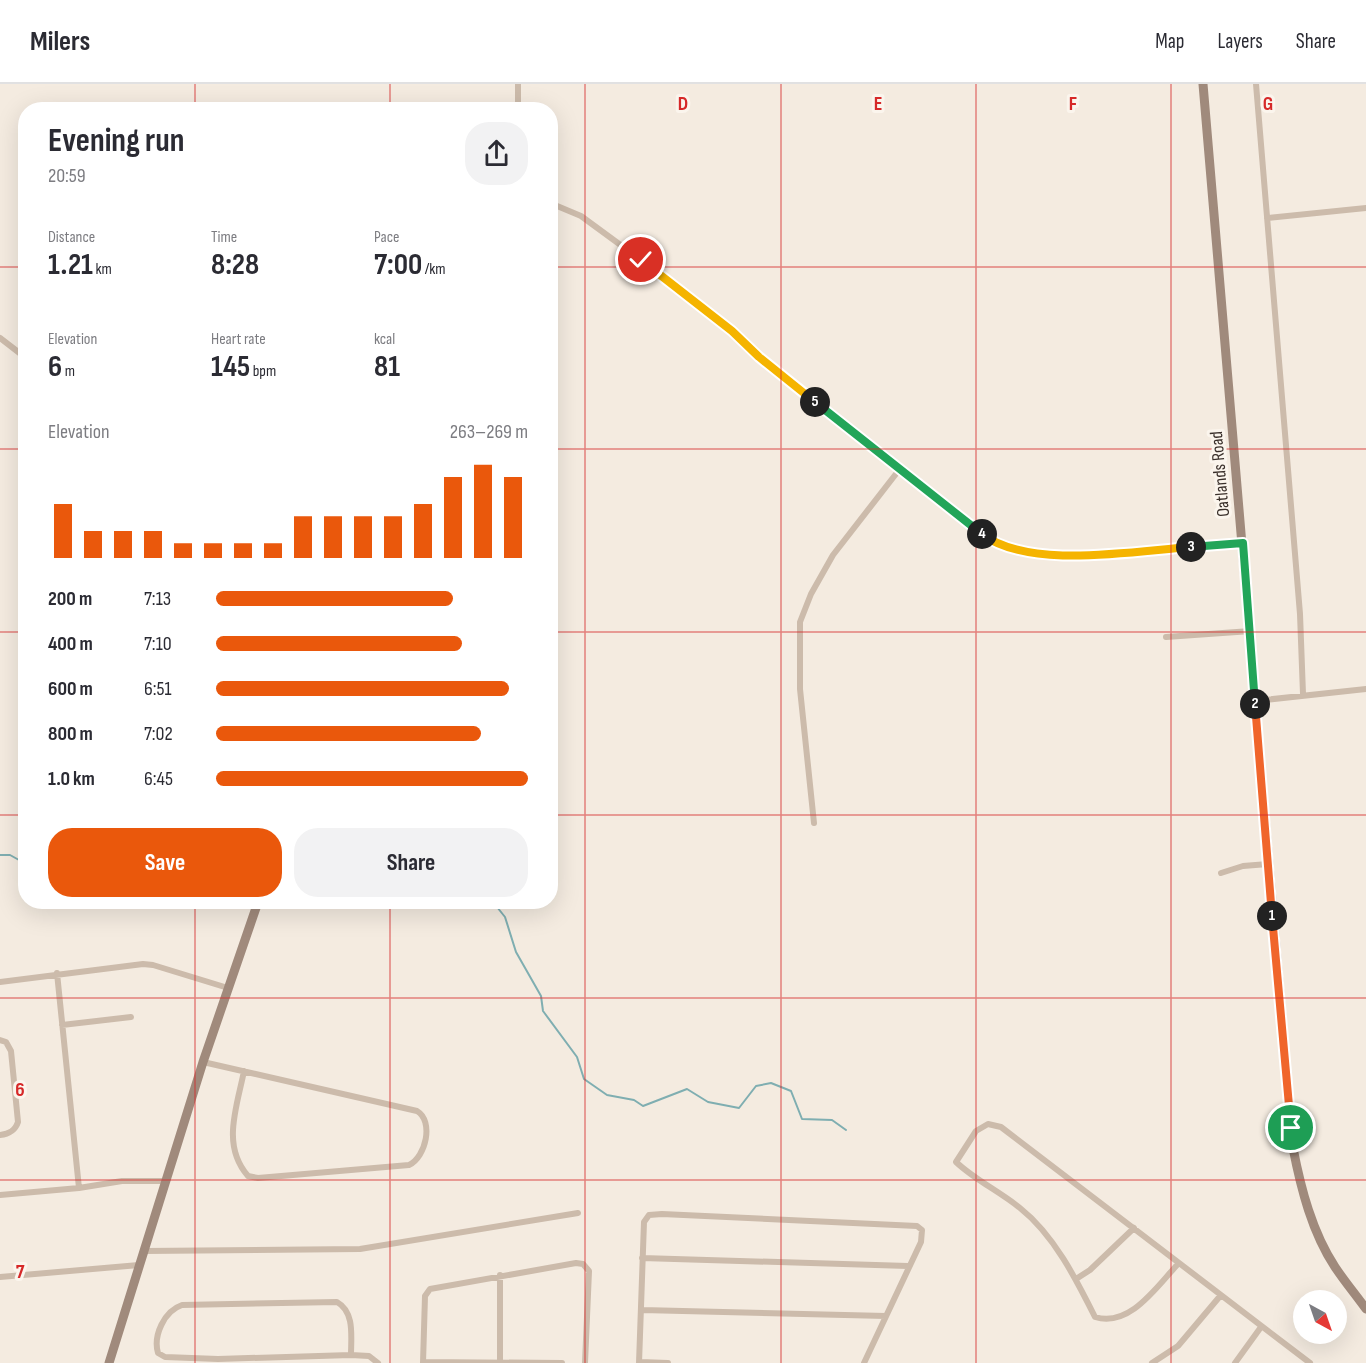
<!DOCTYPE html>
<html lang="en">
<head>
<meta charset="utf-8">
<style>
  :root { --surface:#fff; --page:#f2f2f3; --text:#2b2b33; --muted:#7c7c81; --line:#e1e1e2; --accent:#ea580c }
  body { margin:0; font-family:"Sofia Sans Condensed",sans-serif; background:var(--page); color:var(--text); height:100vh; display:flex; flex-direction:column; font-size:22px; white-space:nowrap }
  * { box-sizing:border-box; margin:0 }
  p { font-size:20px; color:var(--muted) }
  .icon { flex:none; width:33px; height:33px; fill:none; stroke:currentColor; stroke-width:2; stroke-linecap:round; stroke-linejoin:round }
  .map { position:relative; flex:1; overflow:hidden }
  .sheet { position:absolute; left:18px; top:18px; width:540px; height:807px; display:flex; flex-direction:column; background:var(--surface); border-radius:24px; box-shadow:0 6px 24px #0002 }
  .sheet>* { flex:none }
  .needle { width:39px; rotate:140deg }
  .controls { position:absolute; left:1293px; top:1206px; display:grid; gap:12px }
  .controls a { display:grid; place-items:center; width:54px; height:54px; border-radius:50%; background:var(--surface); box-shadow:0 6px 24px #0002; font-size:30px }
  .pin { position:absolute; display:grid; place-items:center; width:51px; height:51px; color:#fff; margin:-26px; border:3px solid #fff; border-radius:50%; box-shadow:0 2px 6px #0007 }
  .km { position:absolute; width:30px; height:30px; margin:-15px; border-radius:50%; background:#222; color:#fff; font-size:16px; line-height:30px; text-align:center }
  .round { display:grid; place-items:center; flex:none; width:63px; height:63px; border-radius:24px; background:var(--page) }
  .head { display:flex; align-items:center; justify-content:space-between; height:102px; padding:0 30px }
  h1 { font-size:33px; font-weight:700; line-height:45px }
  .metrics { display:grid; grid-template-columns:repeat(3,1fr); gap:9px; height:102px; padding:6px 30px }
  .metrics div { display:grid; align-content:center }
  .metrics b { font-size:30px; font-weight:700 }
  .metrics small { font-size:16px; font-weight:400 }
  .metrics p { font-size:16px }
  .chart { height:168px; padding:12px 30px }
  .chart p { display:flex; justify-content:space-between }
  .chart svg { width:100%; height:108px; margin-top:6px; stroke:var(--accent); stroke-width:6 }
  .button { display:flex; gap:12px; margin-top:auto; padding:12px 30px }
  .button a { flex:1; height:69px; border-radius:24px; background:var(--accent); color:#fff; font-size:24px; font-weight:700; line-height:69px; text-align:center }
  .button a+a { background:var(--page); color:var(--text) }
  ul { padding:0 30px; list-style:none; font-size:20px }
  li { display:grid; grid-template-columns:96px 72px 1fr; align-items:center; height:45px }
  li i { height:15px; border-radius:8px; background:var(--accent) }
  header { display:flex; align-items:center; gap:36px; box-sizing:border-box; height:84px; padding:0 30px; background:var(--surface); border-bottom:2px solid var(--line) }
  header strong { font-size:28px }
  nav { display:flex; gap:33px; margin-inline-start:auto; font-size:21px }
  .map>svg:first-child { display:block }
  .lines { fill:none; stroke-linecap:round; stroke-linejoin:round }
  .stream { stroke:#7faeb1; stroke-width:2 }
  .street { stroke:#ccbbab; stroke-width:6 }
  .secondary { stroke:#a08a7c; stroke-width:9 }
  .split-1-casing { stroke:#fff; stroke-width:12 }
  .split-2-casing { stroke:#fff; stroke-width:12 }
  .split-3-casing { stroke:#fff; stroke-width:12 }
  .split-4-casing { stroke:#fff; stroke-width:12 }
  .split-5-casing { stroke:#fff; stroke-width:12 }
  .split-6-casing { stroke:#fff; stroke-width:12 }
  .split-1 { stroke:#f0652b; stroke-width:8 }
  .split-2 { stroke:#f0652b; stroke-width:8 }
  .split-3 { stroke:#22a559; stroke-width:8 }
  .split-4 { stroke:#f5b400; stroke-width:8 }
  .split-5 { stroke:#22a559; stroke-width:8 }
  .split-6 { stroke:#f5b400; stroke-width:8 }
  .grid { fill:none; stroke:#d62828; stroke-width:1.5; stroke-opacity:0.55 }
  .labels { text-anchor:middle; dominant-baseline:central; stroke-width:6; stroke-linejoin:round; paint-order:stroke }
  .street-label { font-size:18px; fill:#3a302b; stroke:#fbf5ed }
  .grid-label { font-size:20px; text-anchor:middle; font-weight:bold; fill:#d62828; stroke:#fbf5ed; stroke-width:6; stroke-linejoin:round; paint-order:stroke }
</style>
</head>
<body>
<header>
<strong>Milers</strong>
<nav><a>Map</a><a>Layers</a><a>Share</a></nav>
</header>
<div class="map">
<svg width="1366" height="1279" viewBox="0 0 1366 1279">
  <rect width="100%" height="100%" fill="#f4ebe0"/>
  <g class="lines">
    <path class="stream" d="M 0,771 L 10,771 L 19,776 L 26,775
      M 493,818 L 505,833 L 516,868 L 541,912 L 543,927 L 577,973 L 584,995 L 607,1011 L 634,1016 L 643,1022 L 687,1005 L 708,1018 L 739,1024 L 756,1002 L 771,999 L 791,1007 L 802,1035 L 832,1036 L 846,1046"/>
    <path class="street" d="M 518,0 L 518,26
      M 1256,0 L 1300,530 L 1303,610
      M 244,26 L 249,23 L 258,26
      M 550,119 L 581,132 L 641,176 L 732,247 L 759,273 L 899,386 L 989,455 C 1035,478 1089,471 1138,467 C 1173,464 1208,462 1243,459
      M 1267,134 L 1366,124
      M 0,254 L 26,274
      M 1166,553 L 1251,547
      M 1255,617 L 1366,605
      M 814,739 L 800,605 L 800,538 L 811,510 L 833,471 L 899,386
      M 1221,789 L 1243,782 L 1268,780
      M 57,889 L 79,1104
      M 0,898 L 143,880 L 153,881 L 228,904
      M 62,941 L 131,933
      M 0,956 L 6,958 L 11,967 L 18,1038 C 15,1047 9,1050 0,1051
      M 203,978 L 417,1027 C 434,1037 426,1073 409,1081 L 258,1094 L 248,1092 C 221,1061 237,1023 244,987
      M 0,1111 L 79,1104 L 122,1097 L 167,1097
      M 144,1167 L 360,1165 L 578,1129
      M 642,1174 L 908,1182
      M 1178,1180 C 1157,1202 1130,1244 1095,1233 C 1076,1195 1054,1151 1020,1124 C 999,1107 975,1096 956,1078 L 976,1047 L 988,1040 L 1001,1043 L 1310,1279
      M 500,1191 L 500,1278
      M 0,1193 L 139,1181
      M 1076,1195 L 1090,1186 L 1134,1144
      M 642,1226 L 886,1232
      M 351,1271 C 351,1253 355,1228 337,1218 L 182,1221 C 164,1227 153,1252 158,1269 L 165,1273 L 218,1275 L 351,1271 L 369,1272 L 378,1279
      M 423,1278 L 562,1279
      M 640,1278 L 668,1279
      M 423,1279 L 425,1212 L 430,1205 L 576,1179 L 583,1180 L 589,1187 L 585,1279
      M 639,1279 L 644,1138 L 649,1131 L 662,1130 L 917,1142 L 922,1146 L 921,1158 L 864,1279
      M 1152,1279 L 1178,1262 L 1221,1211
      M 1235,1279 L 1261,1243"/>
    <path class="secondary" d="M 1203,0 L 1293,1064 C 1301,1105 1312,1148 1335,1183 C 1345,1198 1356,1211 1366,1225
      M 109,1279 L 203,978 L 258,818"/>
  </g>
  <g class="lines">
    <defs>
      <path id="split-1" d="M 1272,832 L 1291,1044"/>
      <path id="split-2" d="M 1255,620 L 1272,832"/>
      <path id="split-3" d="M 1191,463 L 1243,459 L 1255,620"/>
      <path id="split-4" d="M 982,450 C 1029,486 1134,467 1191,463"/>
      <path id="split-5" d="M 815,318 L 982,450"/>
      <path id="split-6" d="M 641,176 L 732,247 L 759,273 L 815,318"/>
    </defs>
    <use href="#split-1" class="split-1-casing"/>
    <use href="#split-2" class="split-2-casing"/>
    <use href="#split-3" class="split-3-casing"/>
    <use href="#split-4" class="split-4-casing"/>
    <use href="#split-5" class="split-5-casing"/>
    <use href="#split-6" class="split-6-casing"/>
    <use href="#split-1" class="split-1"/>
    <use href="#split-2" class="split-2"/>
    <use href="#split-3" class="split-3"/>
    <use href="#split-4" class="split-4"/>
    <use href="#split-5" class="split-5"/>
    <use href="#split-6" class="split-6"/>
  </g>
  <path class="grid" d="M 195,0 L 195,26M 390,0 L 390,26M 585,0 L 585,1279M 781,0 L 781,1279M 976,0 L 976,1279M 1171,0 L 1171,1279M 0,183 L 26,183M 550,183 L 1366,183M 0,365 L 26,365M 550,365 L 1366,365M 0,548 L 26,548M 550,548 L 1366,548M 0,731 L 26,731M 550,731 L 1366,731M 195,818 L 195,1279M 390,818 L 390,1279M 0,914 L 1366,914M 0,1096 L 1366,1096"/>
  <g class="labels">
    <g class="street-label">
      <text transform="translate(1220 390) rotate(-95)">Oatlands Road</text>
    </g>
  </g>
  <g class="grid-label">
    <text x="683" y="26">D</text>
    <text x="878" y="26">E</text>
    <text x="1073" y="26">F</text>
    <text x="1268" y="26">G</text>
    <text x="20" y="1012">6</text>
    <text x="20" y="1194">7</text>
  </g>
</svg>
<div class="controls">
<a><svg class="needle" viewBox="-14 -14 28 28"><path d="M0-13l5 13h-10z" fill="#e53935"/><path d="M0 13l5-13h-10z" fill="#7c7c81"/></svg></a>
</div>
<div class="pin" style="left:1291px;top:1044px;background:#1e9e55"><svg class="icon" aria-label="arrive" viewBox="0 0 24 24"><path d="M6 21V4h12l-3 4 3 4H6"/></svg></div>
<div class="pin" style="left:641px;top:176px;background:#d93025"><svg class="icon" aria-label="check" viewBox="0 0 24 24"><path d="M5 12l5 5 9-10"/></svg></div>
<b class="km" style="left:1272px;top:832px">1</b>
<b class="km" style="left:1255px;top:620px">2</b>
<b class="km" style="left:1191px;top:463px">3</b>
<b class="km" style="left:982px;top:450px">4</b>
<b class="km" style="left:815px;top:318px">5</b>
<section class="sheet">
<div class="head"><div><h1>Evening run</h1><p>20:59</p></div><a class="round"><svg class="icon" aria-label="share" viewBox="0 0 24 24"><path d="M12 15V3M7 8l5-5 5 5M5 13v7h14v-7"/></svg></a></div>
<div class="metrics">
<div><p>Distance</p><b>1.21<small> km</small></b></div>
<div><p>Time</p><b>8:28</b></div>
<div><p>Pace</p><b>7:00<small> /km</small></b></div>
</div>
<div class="metrics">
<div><p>Elevation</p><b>6<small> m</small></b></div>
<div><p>Heart rate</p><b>145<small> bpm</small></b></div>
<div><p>kcal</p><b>81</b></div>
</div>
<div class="chart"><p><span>Elevation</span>263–269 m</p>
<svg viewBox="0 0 160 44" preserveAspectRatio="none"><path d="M5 44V22M15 44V33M25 44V33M35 44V33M45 44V38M55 44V38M65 44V38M75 44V38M85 44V27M95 44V27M105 44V27M115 44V27M125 44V22M135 44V11M145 44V6M155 44V11"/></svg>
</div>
<ul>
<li><b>200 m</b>7:13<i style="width:76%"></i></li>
<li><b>400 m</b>7:10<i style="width:79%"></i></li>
<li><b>600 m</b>6:51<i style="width:94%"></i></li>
<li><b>800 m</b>7:02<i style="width:85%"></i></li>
<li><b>1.0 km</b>6:45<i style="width:100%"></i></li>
</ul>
<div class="button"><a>Save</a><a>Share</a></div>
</section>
</div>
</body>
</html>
